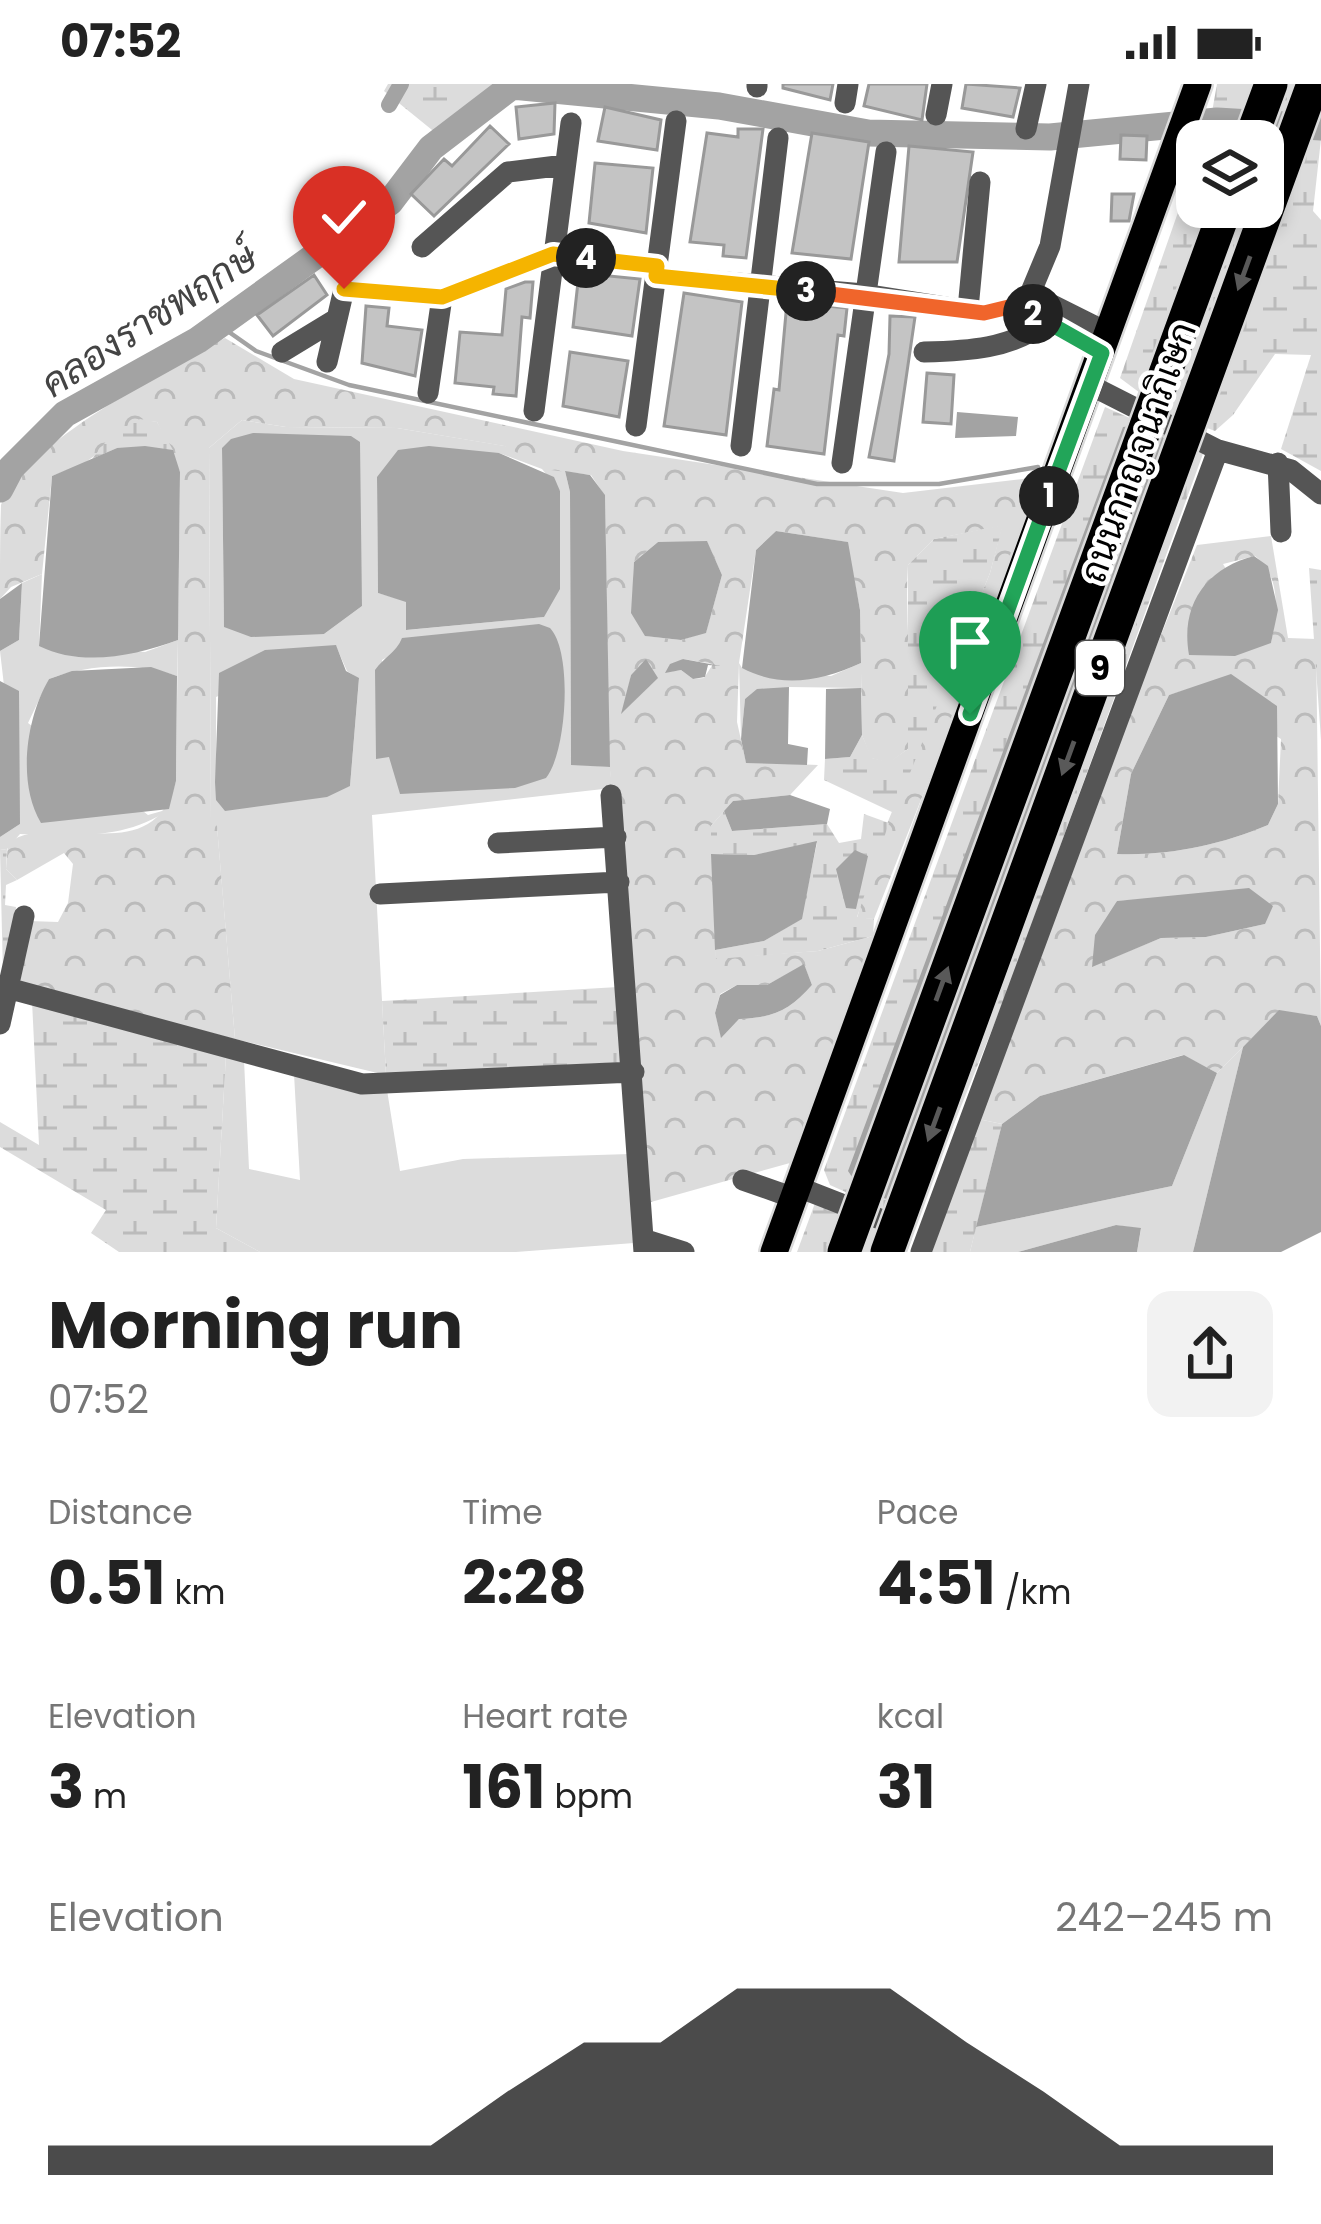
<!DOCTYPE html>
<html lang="en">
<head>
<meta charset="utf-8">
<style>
  :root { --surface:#fff; --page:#f2f2f2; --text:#222; --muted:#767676; --accent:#000 }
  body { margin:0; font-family:Poppins,Sarabun,sans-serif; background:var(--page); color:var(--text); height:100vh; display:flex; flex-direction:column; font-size:45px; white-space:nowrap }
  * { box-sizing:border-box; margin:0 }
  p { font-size:39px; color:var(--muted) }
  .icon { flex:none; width:66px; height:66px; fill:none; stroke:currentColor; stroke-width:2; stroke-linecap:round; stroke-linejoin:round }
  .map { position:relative; height:1168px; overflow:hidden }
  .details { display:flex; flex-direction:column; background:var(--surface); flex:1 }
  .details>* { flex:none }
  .buttons { position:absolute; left:1176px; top:36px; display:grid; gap:24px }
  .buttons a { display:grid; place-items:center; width:108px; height:108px; border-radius:24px; background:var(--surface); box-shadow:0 6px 18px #0003; font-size:60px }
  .pin { position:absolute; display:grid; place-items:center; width:102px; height:102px; color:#fff; margin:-123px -51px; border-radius:50% 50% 50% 0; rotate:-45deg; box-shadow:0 0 12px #0007 }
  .pin .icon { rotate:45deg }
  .km { position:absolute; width:60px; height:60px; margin:-30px; border-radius:50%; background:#222; color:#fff; font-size:33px; line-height:60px; text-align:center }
  .round { display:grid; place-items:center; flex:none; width:126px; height:126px; border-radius:24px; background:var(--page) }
  .summary { display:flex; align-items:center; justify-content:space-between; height:204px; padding:0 48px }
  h1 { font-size:66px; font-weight:700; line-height:90px }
  .stats { display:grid; grid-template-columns:repeat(3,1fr); gap:18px; height:204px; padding:12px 48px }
  .stats div { display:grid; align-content:center }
  .stats b { font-size:60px; font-weight:700 }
  .stats small { font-size:33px; font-weight:400 }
  .stats p { font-size:33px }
  .chart { height:336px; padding:24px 48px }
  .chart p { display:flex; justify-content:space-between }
  .chart svg { width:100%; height:216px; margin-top:12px; fill:var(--accent); opacity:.7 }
  .status { display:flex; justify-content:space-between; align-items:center; height:84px; padding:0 60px; background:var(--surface); direction:ltr }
  .status svg { height:33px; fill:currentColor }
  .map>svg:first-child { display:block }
  .grass { fill:#dcdcdc; fill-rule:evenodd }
  .forest { fill:url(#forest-crowns); fill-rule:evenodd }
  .wetland { fill:url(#wetland-marsh) }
  .water { fill:#a3a3a3 }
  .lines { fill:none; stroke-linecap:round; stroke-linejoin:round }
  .stream { stroke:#a3a3a3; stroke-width:4.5 }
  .canal { stroke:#a3a3a3; stroke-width:16 }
  .river { stroke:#a3a3a3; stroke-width:27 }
  .building { fill:#c4c4c4; stroke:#999; stroke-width:3 }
  .major-casing { stroke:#dbdbdb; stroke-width:32 }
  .highway-casing { stroke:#dbdbdb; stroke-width:38 }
  .minor { stroke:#555; stroke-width:21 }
  .major { stroke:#000; stroke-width:27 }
  .highway { stroke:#000; stroke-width:33 }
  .highway-bridge-casing { stroke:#dbdbdb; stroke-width:38; stroke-linecap:butt }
  .highway-bridge { stroke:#000; stroke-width:33 }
  .oneway { fill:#595959 }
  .split-1-casing { stroke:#fff; stroke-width:24 }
  .split-2-casing { stroke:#fff; stroke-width:24 }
  .split-3-casing { stroke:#fff; stroke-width:24 }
  .split-4-casing { stroke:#fff; stroke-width:24 }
  .split-5-casing { stroke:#fff; stroke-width:24 }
  .split-1 { stroke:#22a559; stroke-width:15 }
  .split-2 { stroke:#22a559; stroke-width:15 }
  .split-3 { stroke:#f0652b; stroke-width:15 }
  .split-4 { stroke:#f5b400; stroke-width:15 }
  .split-5 { stroke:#f5b400; stroke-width:15 }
  .labels { text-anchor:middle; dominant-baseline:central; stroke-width:9; stroke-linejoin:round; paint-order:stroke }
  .shield { fill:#fff; stroke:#4c4c4c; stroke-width:3 }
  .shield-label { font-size:33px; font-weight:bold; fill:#000 }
  .street-label { font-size:36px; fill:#000; stroke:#fff }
  .water-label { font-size:39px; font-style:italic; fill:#444; stroke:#fff }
</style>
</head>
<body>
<div class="status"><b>07:52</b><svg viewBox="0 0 49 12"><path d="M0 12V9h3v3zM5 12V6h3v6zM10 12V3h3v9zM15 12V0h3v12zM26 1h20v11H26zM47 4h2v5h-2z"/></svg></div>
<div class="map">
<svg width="1321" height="1168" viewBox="0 0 1321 1168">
  <defs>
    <pattern id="forest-crowns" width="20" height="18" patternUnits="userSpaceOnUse" patternTransform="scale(3)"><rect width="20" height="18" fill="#dcdcdc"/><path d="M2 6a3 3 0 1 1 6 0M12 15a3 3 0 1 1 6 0" fill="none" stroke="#bbb"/></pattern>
    <pattern id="wetland-marsh" width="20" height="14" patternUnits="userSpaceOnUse" patternTransform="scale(3)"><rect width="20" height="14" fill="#dcdcdc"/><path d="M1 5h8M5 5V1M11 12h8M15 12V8" fill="none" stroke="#bbb"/></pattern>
  </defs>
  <rect width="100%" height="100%" fill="#fff"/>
  <path class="grass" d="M 242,336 L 286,343 L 397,344 L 505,362 L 565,387 L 570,408 L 571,680 L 610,683 L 612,704 L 372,731 L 386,991 L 235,955 L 217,743 L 211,737 L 209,364 ZM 351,352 L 362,522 L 324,550 L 224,542 L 222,364 ZM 499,369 L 542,385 L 560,407 L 544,533 L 407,546 L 406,517 L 378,509 L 377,393 ZM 336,562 L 347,587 L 359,595 L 350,702 L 216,716 L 216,613 ZM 396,568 L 393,682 L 382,576 Z
    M 42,490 L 39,561 L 145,568 L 178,556 L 177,592 C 137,578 89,580 49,595 L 28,639 L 148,731 L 169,725 C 128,756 70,752 20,750 L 7,765 L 0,766 L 0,753 L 20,740 L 0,567 L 19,556 L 22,499 Z
    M 739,579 L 742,584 L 831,592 L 861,579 L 861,604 L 789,603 L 745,615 L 741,655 Z
    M 1243,963 L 1193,1168 L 1137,1168 L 1141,1145 L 1116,1141 L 1018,1168 L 970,1168 L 976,1143 L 1172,1102 L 1217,989 Z
    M 226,971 L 244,976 L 249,1085 L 300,1096 L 294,990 L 387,1006 L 400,1087 L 463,1075 L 630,1070 L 634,1159 L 516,1168 L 260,1168 L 216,1144 Z"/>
  <path class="forest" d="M 225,254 L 294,295 L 623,367 L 903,409 L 1040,393 L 1032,434 L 874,835 L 857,834 L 875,769 L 990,489 L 1002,442 L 934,455 L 908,481 C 904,543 915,604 908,665 L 889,679 L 871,674 L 862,651 L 860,526 L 847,458 L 776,447 L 756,466 L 739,579 L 737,638 L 746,678 L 818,681 L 790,711 L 733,717 L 711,742 L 716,874 L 818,867 L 873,852 L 790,1079 L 651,1118 L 609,676 L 605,412 L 591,391 L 551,386 L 504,362 L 397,344 L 286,343 L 242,336 L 209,364 L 211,736 L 217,742 L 235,955 L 19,899 L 29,837 L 58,838 L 68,819 L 73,780 L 64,769 L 17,796 L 6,785 L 8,759 C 56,724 153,789 176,697 L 180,388 L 157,338 C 122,332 115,359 90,375 C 80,383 64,387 52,392 L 42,490 L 11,503 L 0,515 C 0,488 0,447 1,421 C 22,360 169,286 225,254 ZM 658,458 L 707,458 L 722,491 L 706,548 L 681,556 L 646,552 L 632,529 L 634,478 ZM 683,575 L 713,580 L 704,594 L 693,595 L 681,586 L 666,588 ZM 646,576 L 657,594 L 623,628 L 631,591 ZM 804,881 L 812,901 C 790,926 773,934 739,935 L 721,952 L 715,929 L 720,910 L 737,901 L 767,901 Z
    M 1271,452 L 1288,554 L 1316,555 L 1321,942 L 1317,932 L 1279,927 L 1217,989 L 1183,971 L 1040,1012 L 1002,1040 L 978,1035 L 1085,741 L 1197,461 ZM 1255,472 C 1282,493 1277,529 1271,559 L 1223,480 ZM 1195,603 L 1281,655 L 1278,720 L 1268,741 C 1221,761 1168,772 1117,770 L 1131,690 L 1169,611 ZM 1199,812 L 1265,840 L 1206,853 L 1161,854 L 1092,882 L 1117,817 Z"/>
  <path class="wetland" d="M 388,0 L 493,0 L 477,22 L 437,50 L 384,7 Z
    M 1217,0 L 1321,0 L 1321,27 L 1212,28 Z
    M 1239,48 L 1321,55 L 1313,127 L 1321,136 L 1321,387 L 1281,365 L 1311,271 L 1275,270 L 1233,331 L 1215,347 L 1167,329 L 1120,294 L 1197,74 L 1197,123 L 1263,123 L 1263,57 L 1205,57 Z
    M 1105,323 L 1204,367 L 1006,911 L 914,1139 L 830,1101 L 824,1086 Z
    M 140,335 L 157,338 L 173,366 L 117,364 L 92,375 L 112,350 Z
    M 1003,441 L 990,489 L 894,729 L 824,696 L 825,675 L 850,673 L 862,651 L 872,674 L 889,678 L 908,665 L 908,481 L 934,455 Z
    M 1309,484 L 1321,486 L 1321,656 Z
    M 724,727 L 732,747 L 827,740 L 839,759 L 861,755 L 864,730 L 889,739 L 857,833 L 874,835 L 873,852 L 818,867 L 716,875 L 715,866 L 764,857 L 801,835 L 817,759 L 754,771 L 711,770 L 711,742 Z
    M 7,765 L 6,785 L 17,796 L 6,801 L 5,821 L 16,823 L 11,873 L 3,891 L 0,766 Z
    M 618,903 L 624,978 L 386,991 L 382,917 Z
    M 32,917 L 226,971 L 216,1144 L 260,1168 L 119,1168 L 91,1149 L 106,1126 L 0,1063 L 0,1038 L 39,1061 Z
    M 978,1035 L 1002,1040 L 970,1168 L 932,1168 Z
    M 815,1119 L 912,1155 L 907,1168 L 797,1168 Z"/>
  <path class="water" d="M 957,328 L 1018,333 L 1016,352 L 955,354 Z
    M 1138,341 L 1168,356 L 912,1119 C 883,1115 864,1113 848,1087 L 1123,343 Z
    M 253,349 L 351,352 L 360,358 L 362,522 L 324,550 L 251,553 L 224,543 L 222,364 L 231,355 Z
    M 145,362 L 173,366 L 180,388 L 178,556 C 135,572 81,583 39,562 L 52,392 L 117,364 Z
    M 429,362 L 499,369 L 554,393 L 560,407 L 560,505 L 544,533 L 406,546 L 406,518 L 378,509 L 377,393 L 398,366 Z
    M 565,387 L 590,391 L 605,411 L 610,683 L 571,681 L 570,408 Z
    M 776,447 L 848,458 L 860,526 L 861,579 C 821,597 782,605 742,584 L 756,466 Z
    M 707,457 L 722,491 L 706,549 L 681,556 L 645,552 L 631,529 L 634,478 L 658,458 Z
    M 1254,472 L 1268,482 L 1278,526 L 1271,559 L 1235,572 L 1189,571 C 1180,520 1207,484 1254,472 Z
    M 22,499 L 19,556 L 0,567 L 0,515 Z
    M 539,540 L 550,544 C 573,568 567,668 546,694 L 515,704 L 400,710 L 389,673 L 376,675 L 375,586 C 384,573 396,569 402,554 Z
    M 336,561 L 346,587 L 359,594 L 350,702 L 327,713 L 225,727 L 216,716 L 215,698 L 219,589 L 265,566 Z
    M 646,575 L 658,594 L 621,630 L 631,591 Z
    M 683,575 L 721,582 L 708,581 L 705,593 L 693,595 L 681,586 L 665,589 L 670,580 Z
    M 151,583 L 177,592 L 176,697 L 169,725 L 41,739 C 17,699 26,634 49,595 L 72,587 Z
    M 1231,590 L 1277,622 L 1278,720 L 1268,741 C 1221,761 1168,772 1117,770 L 1131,690 L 1169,611 Z
    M 0,597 L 19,607 L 20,740 L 0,753 Z
    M 789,603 L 788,660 L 808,664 L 807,681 L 746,679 L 741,655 L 745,615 L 757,605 Z
    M 861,604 L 862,651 L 850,673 L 825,675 L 826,605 Z
    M 790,711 L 830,725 L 827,740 L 732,747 L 724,727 L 733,717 Z
    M 817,757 L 802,835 L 764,857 L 715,866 L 711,770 L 754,771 Z
    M 855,766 L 868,772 L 856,825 L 846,824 L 836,785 Z
    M 1249,804 L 1273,822 L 1265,840 L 1206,853 L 1161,854 L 1092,883 L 1095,851 L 1117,817 Z
    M 804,880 L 812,901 C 790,926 773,934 739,935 L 721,954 L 715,929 L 720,911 L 737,901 L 767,901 Z
    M 1279,926 L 1317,932 L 1321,942 L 1321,1148 L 1281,1168 L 1193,1168 L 1243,963 Z
    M 1184,971 L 1217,989 L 1172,1102 L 976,1143 L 1002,1040 L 1040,1012 Z
    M 1116,1141 L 1141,1144 L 1137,1168 L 1018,1168 Z"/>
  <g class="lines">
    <path class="stream" d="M 219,241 L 256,267 L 349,301 L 817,400 L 939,400 L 1038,383"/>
    <path class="canal" d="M 511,0 L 512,2
      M 389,21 L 401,0"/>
    <path class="river" d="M 0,405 L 11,384 L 65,330 L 198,256 L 390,118 L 431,64 L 512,2 L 719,22 L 868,49 L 1050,53 L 1217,37 L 1321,43"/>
  </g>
  <path class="building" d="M 783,0 L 833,0 L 830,16 L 783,4 Z
    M 869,0 L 927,0 L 922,36 L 864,22 Z
    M 966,0 L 1020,4 L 1013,33 L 962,24 Z
    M 555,19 L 554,50 L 519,55 L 516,23 Z
    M 605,23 L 661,36 L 657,66 L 598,57 Z
    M 490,42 L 509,60 L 434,132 L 411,110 L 444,75 L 452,82 Z
    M 738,45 L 763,45 L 746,174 L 723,172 L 724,161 L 690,158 L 707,49 L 738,53 Z
    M 812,49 L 869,58 L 851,175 L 792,169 Z
    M 1121,51 L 1147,52 L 1146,76 L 1120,75 Z
    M 909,62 L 973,68 L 957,178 L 899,178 Z
    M 595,79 L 653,84 L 646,149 L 589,139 Z
    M 1112,110 L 1134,110 L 1129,137 L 1111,137 Z
    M 579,189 L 640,195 L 632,252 L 573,243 Z
    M 314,191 L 327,211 L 273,252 L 257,231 Z
    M 525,198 L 533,198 L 530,234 L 522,233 L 516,312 L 493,310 L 494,303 L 455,299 L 460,248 L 502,251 L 506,205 Z
    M 684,209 L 742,218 L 726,351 L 664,342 Z
    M 787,218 L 847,224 L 844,252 L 838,251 L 824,370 L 767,362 L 774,305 L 779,306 Z
    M 366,222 L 389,224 L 387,242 L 422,246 L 415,292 L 362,279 Z
    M 890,232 L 915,233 L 894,377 L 869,373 L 889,270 Z
    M 570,268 L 628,277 L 619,333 L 563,322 Z
    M 927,289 L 954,291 L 951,340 L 923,338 Z"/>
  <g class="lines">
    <defs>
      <path id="major" d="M 774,1168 L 1198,0"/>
      <path id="highway" d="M 1250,57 L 1271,0"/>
    </defs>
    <use href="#major" class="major-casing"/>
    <use href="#highway" class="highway-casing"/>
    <path class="minor" d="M 757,3 L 757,0
      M 845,19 L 848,0
      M 936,31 L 942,0
      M 1026,45 L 1036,0
      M 422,163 L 508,88 L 565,81
      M 656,192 L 864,210 L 984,229 L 1017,221 L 1030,210 L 1050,162 L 1079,0
      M 1030,210 L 1110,250
      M 1017,221 L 1103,269
      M 968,225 L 980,98
      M 282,268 L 333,237
      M 924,268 C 969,267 1009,265 1047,238
      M 327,278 L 344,205 L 442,213 L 553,171 L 657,182
      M 1090,301 L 1218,366 L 1291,386 L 1321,410
      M 428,309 L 442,213
      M 534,327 L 571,39
      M 636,342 L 676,37
      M 741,362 L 778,54
      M 842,379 L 886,68
      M 1278,379 L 1281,448
      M 611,711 L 644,1168
      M 498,759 L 616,753
      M 380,810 L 619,798
      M 0,902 L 362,1000 L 634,988
      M 0,940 L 24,832
      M 743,1096 L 794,1114
      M 798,1103 L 903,1144
      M 643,1155 L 684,1168
      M 921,1168 L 1218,366"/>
    <use href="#major" class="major"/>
    <use href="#highway" class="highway"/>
    <defs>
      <path id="highway-bridge" d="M 844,1168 L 1226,123
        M 887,1168 L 1313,0"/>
    </defs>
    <use href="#highway-bridge" class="highway-bridge-casing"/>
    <use href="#highway-bridge" class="highway-bridge"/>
  </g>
  <defs><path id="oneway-solid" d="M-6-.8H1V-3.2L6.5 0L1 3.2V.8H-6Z" transform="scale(3)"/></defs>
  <g class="oneway">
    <use href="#oneway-solid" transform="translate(1244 189) rotate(110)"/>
    <use href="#oneway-solid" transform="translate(1068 674) rotate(110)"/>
    <use href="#oneway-solid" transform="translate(942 900) rotate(-70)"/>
    <use href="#oneway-solid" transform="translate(934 1040) rotate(110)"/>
  </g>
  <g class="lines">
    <defs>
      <path id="split-1" d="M 970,630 L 1049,412"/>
      <path id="split-2" d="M 1033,230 L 1102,269 L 1049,412"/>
      <path id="split-3" d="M 806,207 L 984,229 L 1017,221 L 1033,230"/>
      <path id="split-4" d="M 586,174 L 657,182 L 656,192 L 806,207"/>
      <path id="split-5" d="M 344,205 L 442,213 L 553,170 L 586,174"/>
    </defs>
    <use href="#split-1" class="split-1-casing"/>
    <use href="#split-2" class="split-2-casing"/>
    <use href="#split-3" class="split-3-casing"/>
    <use href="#split-4" class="split-4-casing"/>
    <use href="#split-5" class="split-5-casing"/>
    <use href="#split-1" class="split-1"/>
    <use href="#split-2" class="split-2"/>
    <use href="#split-3" class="split-3"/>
    <use href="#split-4" class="split-4"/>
    <use href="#split-5" class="split-5"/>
  </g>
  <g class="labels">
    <rect class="shield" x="1076" y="557" width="48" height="54" rx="9"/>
    <g class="shield-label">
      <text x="1100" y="584">9</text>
    </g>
    <g class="street-label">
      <text transform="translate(1138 368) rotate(-70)">ถนนกาญจนาภิเษก</text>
    </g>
    <g class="water-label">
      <text transform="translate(149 236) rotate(-33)">คลองราชพฤกษ์</text>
    </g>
  </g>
</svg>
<div class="buttons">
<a><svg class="icon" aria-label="layers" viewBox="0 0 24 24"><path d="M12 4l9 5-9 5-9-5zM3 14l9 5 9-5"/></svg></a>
</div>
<div class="pin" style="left:970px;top:630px;background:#1e9e55"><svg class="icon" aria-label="arrive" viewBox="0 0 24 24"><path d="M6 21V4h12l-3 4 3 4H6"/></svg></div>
<div class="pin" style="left:344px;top:205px;background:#d93025"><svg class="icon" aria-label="check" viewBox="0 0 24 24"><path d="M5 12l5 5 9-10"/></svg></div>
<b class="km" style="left:1049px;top:412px">1</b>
<b class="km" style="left:1033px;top:230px">2</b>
<b class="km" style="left:806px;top:207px">3</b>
<b class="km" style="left:586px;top:174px">4</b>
</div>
<section class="details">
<div class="summary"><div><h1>Morning run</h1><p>07:52</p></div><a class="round"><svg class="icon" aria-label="share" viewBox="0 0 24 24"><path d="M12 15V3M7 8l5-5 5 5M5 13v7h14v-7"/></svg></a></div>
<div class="stats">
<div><p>Distance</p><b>0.51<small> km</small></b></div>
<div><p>Time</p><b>2:28</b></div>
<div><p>Pace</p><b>4:51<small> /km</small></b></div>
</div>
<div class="stats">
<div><p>Elevation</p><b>3<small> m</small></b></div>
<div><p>Heart rate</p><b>161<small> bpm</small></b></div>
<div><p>kcal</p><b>31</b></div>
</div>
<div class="chart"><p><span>Elevation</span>242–245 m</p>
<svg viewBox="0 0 160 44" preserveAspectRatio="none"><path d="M0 44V38L10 38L20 38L30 38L40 38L50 38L60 27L70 17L80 17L90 6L100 6L110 6L120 17L130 27L140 38L150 38L160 38V44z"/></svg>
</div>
</section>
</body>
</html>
